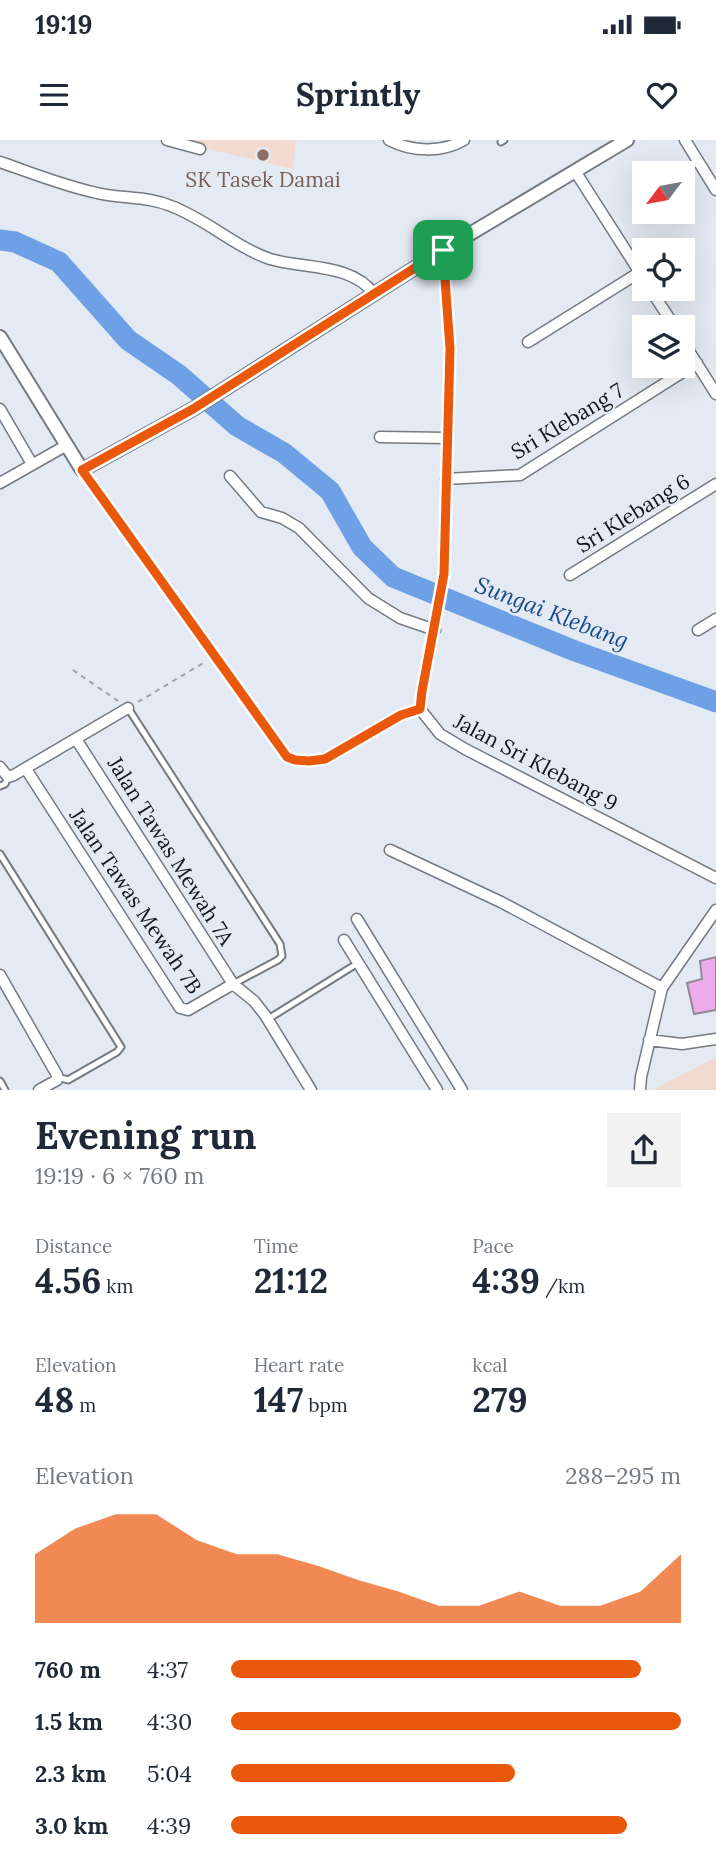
<!DOCTYPE html>
<html lang="en">
<head>
<meta charset="utf-8">
<style>
  :root { --surface:#fff; --page:#f2f2f3; --text:#1f2937; --muted:#747a83; --accent:#ea580c }
  body { margin:0; font-family:Lora,serif; background:var(--page); color:var(--text); height:100vh; display:flex; flex-direction:column; font-size:26px; white-space:nowrap }
  * { box-sizing:border-box; margin:0 }
  p { font-size:23px; color:var(--muted) }
  .icon { flex:none; width:38px; height:38px; fill:none; stroke:currentColor; stroke-width:2; stroke-linecap:round; stroke-linejoin:round }
  .map { position:relative; height:950px; overflow:hidden }
  .drawer { display:flex; flex-direction:column; background:var(--surface); flex:1 }
  .drawer>* { flex:none }
  .needle { width:46px; rotate:238deg }
  .controls { position:absolute; left:632px; top:21px; display:grid; gap:14px }
  .controls a { display:grid; place-items:center; width:63px; height:63px; border-radius:0px; background:var(--surface); box-shadow:0 7px 28px #0002; font-size:35px }
  .pin { position:absolute; display:grid; place-items:center; width:60px; height:60px; color:#fff; margin:-30px; border-radius:14px; box-shadow:0 4px 10px #0006 }
  .round { display:grid; place-items:center; flex:none; width:74px; height:74px; border-radius:0px; background:var(--page) }
  .overview { display:flex; align-items:center; justify-content:space-between; height:119px; padding:0 35px }
  h1 { font-size:38px; font-weight:800; line-height:52px }
  .figures { display:grid; grid-template-columns:repeat(3,1fr); gap:10px; height:119px; padding:7px 35px }
  .figures div { display:grid; align-content:center }
  .figures b { font-size:35px; font-weight:800 }
  .figures small { font-size:19px; font-weight:400 }
  .figures p { font-size:19px }
  .chart { height:196px; padding:14px 35px }
  .chart p { display:flex; justify-content:space-between }
  .chart svg { width:100%; height:126px; margin-top:7px; fill:var(--accent); opacity:.7 }
  ul { padding:0 35px; list-style:none; font-size:23px }
  li { display:grid; grid-template-columns:112px 84px 1fr; align-items:center; height:52px }
  li i { height:18px; border-radius:9px; background:var(--accent) }
  .status { display:flex; justify-content:space-between; align-items:center; height:49px; padding:0 35px; background:var(--surface); direction:ltr }
  .status svg { height:19px; fill:currentColor }
  header { display:flex; justify-content:space-between; align-items:center; height:91px; padding:0 35px; background:var(--surface); font-size:32px; font-weight:800 }
  .map>svg:first-child { display:block }
  .education { fill:#f2dad0 }
  .lines { fill:none; stroke-linecap:round; stroke-linejoin:round }
  .river { stroke:#6da0e5; stroke-width:21 }
  .building { fill:#edabee; stroke:#928a92; stroke-width:2 }
  .service-casing { stroke:#747982; stroke-width:9 }
  .minor-casing { stroke:#747982; stroke-width:13 }
  .tertiary-casing { stroke:#747982; stroke-width:16 }
  .path { stroke:#9ba0a7; stroke-width:2; stroke-dasharray:5 5; stroke-linecap:butt }
  .service { stroke:#fff; stroke-width:5 }
  .minor { stroke:#fff; stroke-width:10 }
  .tertiary { stroke:#fff; stroke-width:12 }
  .route-casing { stroke:#fff; stroke-width:14 }
  .route { stroke:#ea580c; stroke-width:9 }
  .education-dot { fill:#8d6e63; stroke:#e4eaf3; stroke-width:2.5 }
  .labels { text-anchor:middle; dominant-baseline:central; stroke-width:5; stroke-linejoin:round; paint-order:stroke }
  .education-label { font-size:21px; fill:#785e54; stroke:#e4eaf3 }
  .street-label { font-size:21px; fill:#141619; stroke:#e4eaf3 }
  .water-label { font-size:23px; font-style:italic; fill:#184a89; stroke:#e4eaf3 }
</style>
</head>
<body>
<div class="status"><b>19:19</b><svg viewBox="0 0 49 12"><path d="M0 12V9h3v3zM5 12V6h3v6zM10 12V3h3v9zM15 12V0h3v12zM26 1h20v11H26zM47 4h2v5h-2z"/></svg></div>
<header><svg class="icon" aria-label="menu" viewBox="0 0 24 24"><path d="M4 6h16M4 12h16M4 18h16"/></svg>Sprintly<svg class="icon" aria-label="heart" viewBox="0 0 24 24"><path d="M12 20l-8-8c-3-5 5-10 8-4 3-6 11-1 8 4z"/></svg></header>
<div class="map">
<svg width="716" height="950" viewBox="0 0 716 950">
  <rect width="100%" height="100%" fill="#e4eaf3"/>
  <path class="education" d="M 170,0 L 296,0 L 293,29 Z
    M 716,917 L 716,950 L 654,950 L 654,949 Z"/>
  <g class="lines">
    <path class="river" d="M 0,100 L 15,102 L 59,122 L 128,200 L 179,235 L 237,286 L 284,313 L 330,351 L 362,407 L 393,437 L 575,511 L 716,562"/>
  </g>
  <path class="building" d="M 716,817 L 716,870 L 694,874 L 687,843 L 702,839 L 700,821 Z"/>
  <g class="lines">
    <defs>
      <path id="service" d="M 501,2 L 504,0
        M 128,568 L 280,804 L 282,816 L 278,820 L 233,844
        M 0,646 L 5,644 L 8,637
        M 0,714 L 121,907 L 117,912 L 68,940 L 58,937
        M 268,879 L 358,823
        M 0,941 L 5,950"/>
      <path id="minor" d="M 167,0 L 200,9
        M 389,0 C 412,12 442,13 464,0
        M 685,0 L 716,50
        M 0,22 C 32,33 64,46 97,53 C 122,59 147,56 171,66 C 206,79 237,108 270,119 C 303,129 352,123 374,154
        M 575,31 L 644,139
        M 443,110 L 450,209 L 444,434 L 422,551 L 420,569 L 440,594 L 465,609 L 716,738
        M 650,149 L 675,187
        M 682,200 L 716,254
        M 528,202 L 640,132
        M 0,269 L 32,324
        M 380,297 L 447,298
        M 82,330 L 287,617 L 295,620 L 309,621 L 325,619 L 401,575 L 420,569
        M 230,336 L 261,372 L 282,378 L 299,388 L 368,458 L 400,478 L 435,490
        M 446,339 L 520,335 L 697,223
        M 0,343 L 67,305
        M 570,435 L 716,344
        M 698,490 L 716,479
        M 76,599 L 233,844 L 254,861 L 265,875 L 311,950
        M 0,627 L 8,637 L 14,635 L 128,568
        M 26,629 L 180,868 L 188,870 L 233,844
        M 390,710 L 501,762 L 662,848
        M 357,779 L 462,950
        M 344,800 L 437,950
        M 0,835 L 57,935 L 57,940 L 39,950
        M 649,900 L 682,904 L 716,899
        M 640,950 L 641,937 L 662,848 L 716,770"/>
      <path id="tertiary" d="M 0,197 L 82,330 L 193,269 L 443,110 L 627,0"/>
    </defs>
    <use href="#service" class="service-casing"/>
    <use href="#minor" class="minor-casing"/>
    <use href="#tertiary" class="tertiary-casing"/>
    <path class="path" d="M 73,530 L 118,561
      M 138,562 L 205,522"/>
    <use href="#service" class="service"/>
    <use href="#minor" class="minor"/>
    <use href="#tertiary" class="tertiary"/>
  </g>
  <g class="lines">
    <defs>
      <path id="route" d="M 443,110 L 450,209 L 444,434 L 422,551 L 420,569 L 401,575 L 325,619 L 309,621 L 295,620 L 287,617 L 82,330 L 193,269 Z"/>
    </defs>
    <use href="#route" class="route-casing"/>
    <use href="#route" class="route"/>
  </g>
  <circle class="education-dot" cx="263" cy="15" r="7"/>
  <g class="labels">
    <g class="education-label">
      <text x="263" y="39">SK Tasek Damai</text>
    </g>
    <g class="street-label">
      <text transform="translate(567 281) rotate(-31)">Sri Klebang 7</text>
      <text transform="translate(633 373) rotate(-32)">Sri Klebang 6</text>
      <text transform="translate(536 622) rotate(28)">Jalan Sri Klebang 9</text>
      <text transform="translate(171 711) rotate(58)">Jalan Tawas Mewah 7A</text>
      <text transform="translate(136 761) rotate(56)">Jalan Tawas Mewah 7B</text>
    </g>
    <g class="water-label">
      <text transform="translate(552 472) rotate(21)">Sungai Klebang</text>
    </g>
  </g>
</svg>
<div class="controls">
<a><svg class="needle" viewBox="-14 -14 28 28"><path d="M0-13l5 13h-10z" fill="#e53935"/><path d="M0 13l5-13h-10z" fill="#747a83"/></svg></a>
<a><svg class="icon" aria-label="locate" viewBox="0 0 24 24"><circle cx="12" cy="12" r="6"/><path d="M12 2v4M12 18v4M2 12h4M18 12h4"/></svg></a>
<a><svg class="icon" aria-label="layers" viewBox="0 0 24 24"><path d="M12 4l9 5-9 5-9-5zM3 14l9 5 9-5"/></svg></a>
</div>
<div class="pin" style="left:443px;top:110px;background:#1e9e55"><svg class="icon" aria-label="arrive" viewBox="0 0 24 24"><path d="M6 21V4h12l-3 4 3 4H6"/></svg></div>
</div>
<section class="drawer">
<div class="overview"><div><h1>Evening run</h1><p>19:19 · 6 × 760 m</p></div><a class="round"><svg class="icon" aria-label="share" viewBox="0 0 24 24"><path d="M12 15V3M7 8l5-5 5 5M5 13v7h14v-7"/></svg></a></div>
<div class="figures">
<div><p>Distance</p><b>4.56<small> km</small></b></div>
<div><p>Time</p><b>21:12</b></div>
<div><p>Pace</p><b>4:39<small> /km</small></b></div>
</div>
<div class="figures">
<div><p>Elevation</p><b>48<small> m</small></b></div>
<div><p>Heart rate</p><b>147<small> bpm</small></b></div>
<div><p>kcal</p><b>279</b></div>
</div>
<div class="chart"><p><span>Elevation</span>288–295 m</p>
<svg viewBox="0 0 160 44" preserveAspectRatio="none"><path d="M0 44V20L10 11L20 6L30 6L40 15L50 20L60 20L70 24L80 29L90 33L100 38L110 38L120 33L130 38L140 38L150 33L160 20V44z"/></svg>
</div>
<ul>
<li><b>760 m</b>4:37<i style="width:91%"></i></li>
<li><b>1.5 km</b>4:30<i style="width:100%"></i></li>
<li><b>2.3 km</b>5:04<i style="width:63%"></i></li>
<li><b>3.0 km</b>4:39<i style="width:88%"></i></li>
</ul>
</section>
</body>
</html>
